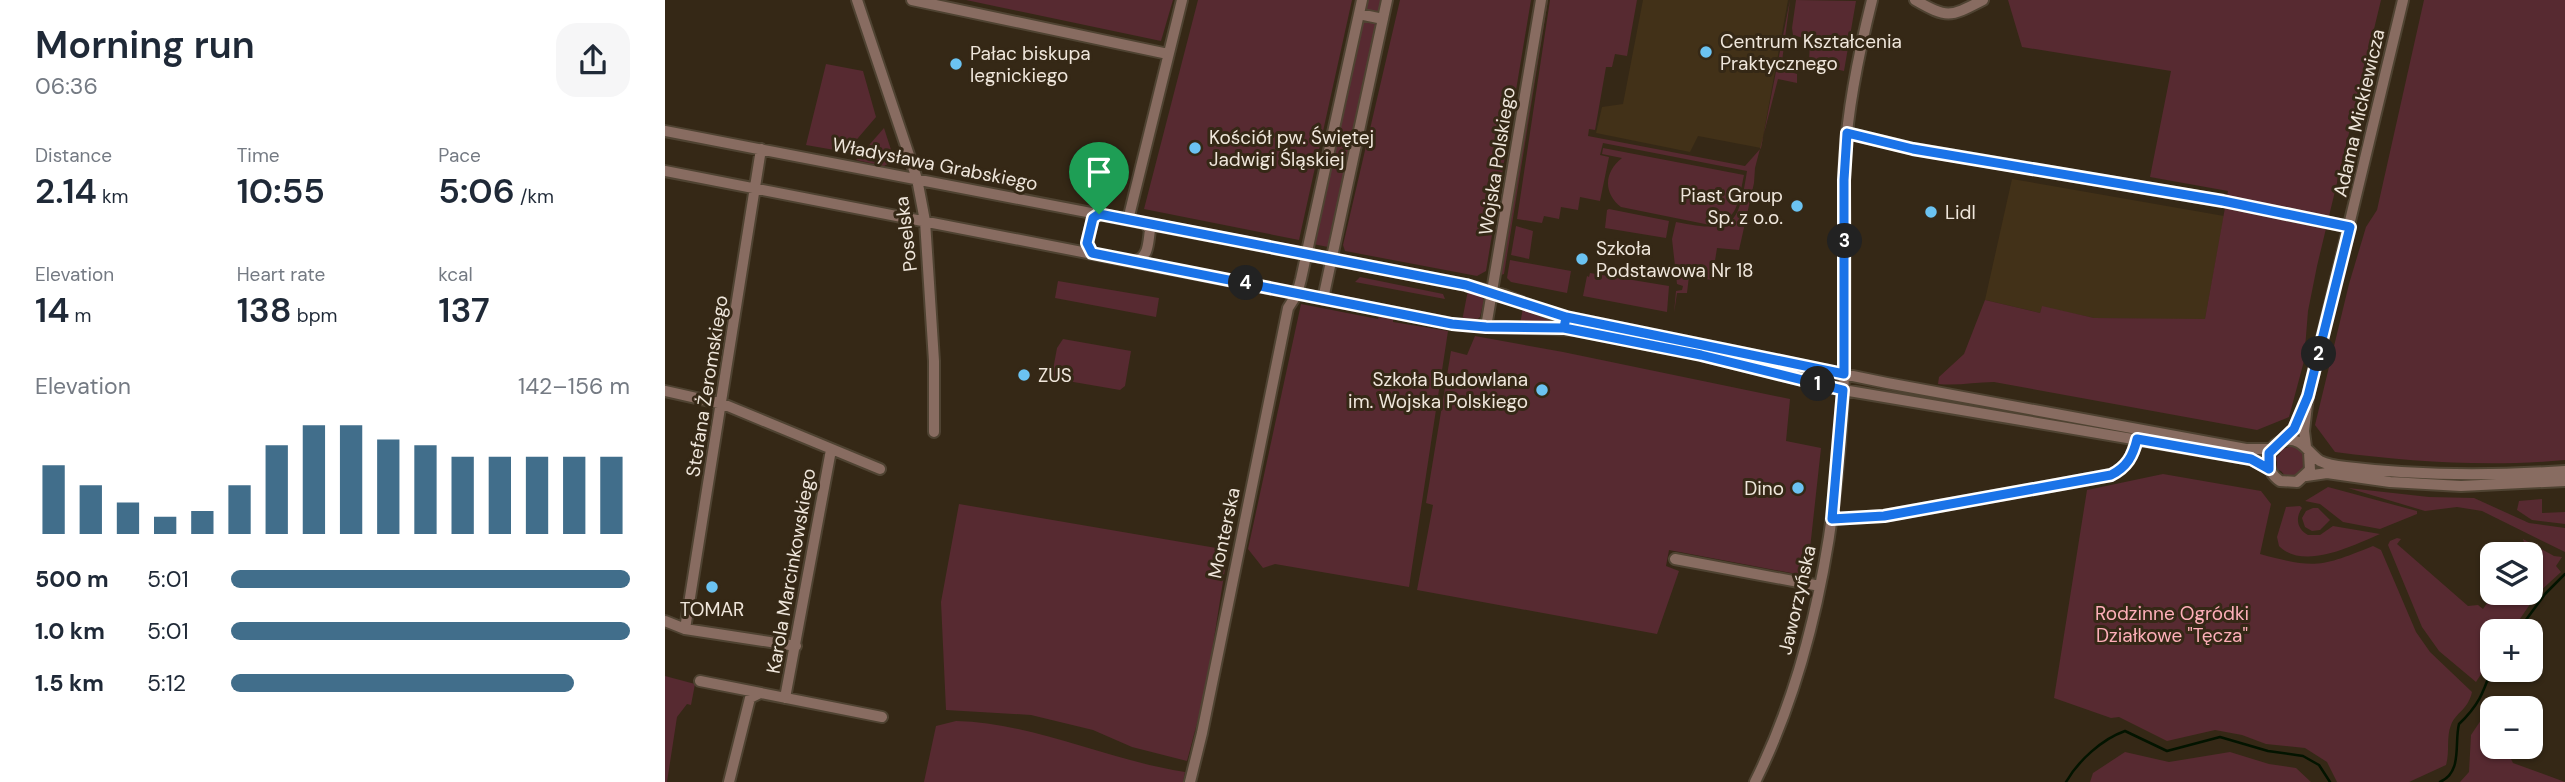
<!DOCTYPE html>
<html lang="en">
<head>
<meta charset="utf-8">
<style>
  :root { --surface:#fff; --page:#f6f6f7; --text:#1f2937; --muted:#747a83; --accent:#416e8b }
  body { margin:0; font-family:"DM Sans",sans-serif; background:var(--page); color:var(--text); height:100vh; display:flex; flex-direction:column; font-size:26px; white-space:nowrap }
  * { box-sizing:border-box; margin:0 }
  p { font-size:23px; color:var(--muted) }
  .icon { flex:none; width:38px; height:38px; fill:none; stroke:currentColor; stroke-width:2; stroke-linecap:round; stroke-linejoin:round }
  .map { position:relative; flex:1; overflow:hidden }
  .side { display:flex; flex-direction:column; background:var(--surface); width:665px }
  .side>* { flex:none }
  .buttons { position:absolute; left:1815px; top:542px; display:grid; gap:14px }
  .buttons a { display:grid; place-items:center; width:63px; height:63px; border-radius:14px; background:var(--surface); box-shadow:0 2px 5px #0004; font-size:35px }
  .pin { position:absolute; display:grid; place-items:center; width:60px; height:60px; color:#fff; margin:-72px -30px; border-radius:50% 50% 50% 0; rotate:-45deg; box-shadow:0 0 7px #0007 }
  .pin .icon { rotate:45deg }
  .km { position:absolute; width:35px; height:35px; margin:-18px; border-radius:50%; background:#222; color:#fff; font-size:19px; line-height:35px; text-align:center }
  .round { display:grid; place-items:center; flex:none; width:74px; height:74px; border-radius:21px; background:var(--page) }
  .summary { display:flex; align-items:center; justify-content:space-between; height:119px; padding:0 35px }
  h1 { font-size:38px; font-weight:600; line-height:52px }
  .metrics { display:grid; grid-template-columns:repeat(3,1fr); gap:10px; height:119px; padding:7px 35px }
  .metrics div { display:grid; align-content:center }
  .metrics b { font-size:35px; font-weight:600 }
  .metrics small { font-size:19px; font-weight:400 }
  .metrics p { font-size:19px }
  .chart { height:196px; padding:14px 35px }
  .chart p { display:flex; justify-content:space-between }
  .chart svg { width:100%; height:126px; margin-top:7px; stroke:var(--accent); stroke-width:6 }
  ul { padding:0 35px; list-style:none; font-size:23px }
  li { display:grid; grid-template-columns:112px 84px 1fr; align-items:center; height:52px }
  li i { height:18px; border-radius:9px; background:var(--accent) }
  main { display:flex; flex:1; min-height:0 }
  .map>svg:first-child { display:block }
  .built { fill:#423118 }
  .green { fill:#572a31 }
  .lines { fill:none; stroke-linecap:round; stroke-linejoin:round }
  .stream { stroke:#031400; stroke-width:2.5 }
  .minor-casing { stroke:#4f4332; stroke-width:14 }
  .minor { stroke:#886c61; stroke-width:10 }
  .route-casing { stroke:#fff; stroke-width:14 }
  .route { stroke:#1a73e8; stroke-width:9 }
  .poi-dot { fill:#6bc3f2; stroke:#352816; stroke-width:2.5 }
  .labels { text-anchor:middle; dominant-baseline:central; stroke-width:6; stroke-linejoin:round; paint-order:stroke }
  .poi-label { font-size:19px; fill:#efe6db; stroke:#352816; text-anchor:start }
  .street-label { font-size:19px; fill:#efe6db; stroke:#352816 }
  .park-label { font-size:19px; fill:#feafb9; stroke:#352816 }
</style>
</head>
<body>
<main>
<section class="side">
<div class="summary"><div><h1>Morning run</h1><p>06:36</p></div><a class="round"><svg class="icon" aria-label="share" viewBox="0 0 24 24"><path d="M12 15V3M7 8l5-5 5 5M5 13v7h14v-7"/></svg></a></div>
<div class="metrics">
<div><p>Distance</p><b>2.14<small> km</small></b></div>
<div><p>Time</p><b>10:55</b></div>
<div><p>Pace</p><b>5:06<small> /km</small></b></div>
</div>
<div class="metrics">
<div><p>Elevation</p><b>14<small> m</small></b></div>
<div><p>Heart rate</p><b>138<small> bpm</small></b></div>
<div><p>kcal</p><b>137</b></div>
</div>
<div class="chart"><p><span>Elevation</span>142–156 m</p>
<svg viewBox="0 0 160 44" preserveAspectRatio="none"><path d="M5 44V20M15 44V27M25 44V33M35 44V38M45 44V36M55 44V27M65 44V13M75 44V6M85 44V6M95 44V11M105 44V13M115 44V17M125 44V17M135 44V17M145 44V17M155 44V17"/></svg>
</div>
<ul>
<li><b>500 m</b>5:01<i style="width:100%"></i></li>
<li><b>1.0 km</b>5:01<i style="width:100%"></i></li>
<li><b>1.5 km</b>5:12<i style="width:86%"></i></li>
</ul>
</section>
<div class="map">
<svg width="1900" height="782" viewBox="0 0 1900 782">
  <rect width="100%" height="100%" fill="#352816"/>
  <path class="built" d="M 978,0 L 1123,0 L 1096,148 L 1033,136 L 1025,152 L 931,133 L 937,107 L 958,104 Z
    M 1347,179 L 1559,216 L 1540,320 L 1429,318 L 1377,307 L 1375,313 L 1320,300 Z"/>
  <path class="green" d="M 301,0 L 508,0 L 496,41 Z
    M 533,0 L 687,0 L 634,240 L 479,209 Z
    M 700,0 L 717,0 L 663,247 L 648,244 Z
    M 735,0 L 866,0 L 821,271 L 812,276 L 680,251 L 678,245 Z
    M 881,0 L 883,0 L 839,274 L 836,275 Z
    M 885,0 L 972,0 L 962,56 L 950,54 L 947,67 L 941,67 L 930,130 L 924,129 L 923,136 L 1080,166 L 1096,148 L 1125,0 L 1116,69 L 1132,74 L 1132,83 L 1113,79 L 1090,168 L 1089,183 L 1074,250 L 1052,248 L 1047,280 L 1024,276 L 1022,293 L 1012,293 L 1009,313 L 1011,291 L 1017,290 L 1018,286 L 1012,284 L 1007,239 L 1011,222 C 1068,233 1073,228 1082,171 L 938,143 L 935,155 L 944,157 L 935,201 L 915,197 L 913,210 L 896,207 L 894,219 L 879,216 L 877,223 L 852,219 Z
    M 1131,0 L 1191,1 L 1179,71 L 1144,63 L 1145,40 L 1128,35 L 1127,28 Z
    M 1343,0 L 1716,0 L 1652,266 L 1643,311 L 1639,361 L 1624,417 L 1592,430 L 1329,382 C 1310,382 1293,386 1273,384 L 1274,377 L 1299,354 L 1320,300 L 1375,313 L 1377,306 L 1429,318 L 1540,319 L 1563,191 L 1485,177 L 1506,71 L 1357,47 Z
    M 1759,0 L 1900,0 L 1900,460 C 1824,467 1746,462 1670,452 L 1650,425 L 1684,284 L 1701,227 L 1712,210 Z
    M 161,64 L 198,71 L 211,117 L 181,152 L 141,145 Z
    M 219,128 L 228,156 L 228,161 L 219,166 L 191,160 Z
    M 938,148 L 1079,175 C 1074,198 1073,224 1045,225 L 956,207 C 938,193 939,172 957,158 L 937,154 Z
    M 944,209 L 1004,221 L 1001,238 L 940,228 L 942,210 Z
    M 851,226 L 868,231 L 864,259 L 846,255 Z
    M 845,260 L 906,271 L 902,293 L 846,282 L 842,278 Z
    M 925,273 L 1004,286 L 1002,312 L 918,296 L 922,276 L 924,277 Z
    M 695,277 L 778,294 L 780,299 L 690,282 Z
    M 393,281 L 494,298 L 491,317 L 390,298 Z
    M 803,290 L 813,292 L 819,300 L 815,317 L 810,321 L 797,321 Z
    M 636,304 L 713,319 L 714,316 L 728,319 L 728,322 L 783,331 L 744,587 L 610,564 L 598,568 L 583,549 Z
    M 858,308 L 889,320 L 889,324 L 855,324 Z
    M 810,336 L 898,352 L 1125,399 L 1121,441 L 1156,448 L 1142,576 L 1004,550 L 1001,566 L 1014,571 L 992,634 L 752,590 L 768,505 L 761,503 L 786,351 L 802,355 Z
    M 398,339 L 466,351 L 460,386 L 455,390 L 391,379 L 387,375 L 392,348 Z
    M 1629,446 L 1640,455 L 1638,459 L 1641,467 L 1633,476 L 1621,477 L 1616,471 L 1612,470 L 1612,462 L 1610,458 L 1615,454 L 1616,449 Z
    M 1498,474 L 1596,491 L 1606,504 L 1595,554 C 1650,569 1656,567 1708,546 L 1716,550 L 1751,632 L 1765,652 L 1807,692 C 1803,710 1791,712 1786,725 C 1781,737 1785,752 1781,765 L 1744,782 L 1672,782 L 1662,762 L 1640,748 L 1601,744 L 1577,735 L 1550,730 L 1502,741 L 1454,717 L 1446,718 L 1389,698 L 1422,490 Z
    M 1663,487 L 1752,511 L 1752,514 L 1715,529 L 1678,522 L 1655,504 L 1640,501 Z
    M 1683,488 L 1764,497 L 1809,498 L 1864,523 L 1900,528 L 1900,552 L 1817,511 L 1792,507 L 1760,511 Z
    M 1877,499 L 1877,513 L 1900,512 L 1900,524 L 1867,520 L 1852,510 L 1854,501 Z
    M 294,504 L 563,550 L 541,689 L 522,761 L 467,747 L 428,730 L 366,715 L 281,710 L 276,602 Z
    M 1635,506 L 1637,508 C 1630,518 1632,529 1643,535 L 1655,535 L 1668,526 L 1715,534 C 1689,545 1639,571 1614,546 L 1612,537 L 1621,507 Z
    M 1648,508 L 1653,508 L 1665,520 L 1655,530 L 1647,531 L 1640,527 L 1637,518 L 1641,511 Z
    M 1732,538 L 1736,539 L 1732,544 L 1803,606 L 1813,605 L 1818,609 L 1829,593 L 1866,593 L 1866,555 L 1856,555 L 1860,546 L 1858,539 L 1889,556 L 1897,557 L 1891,566 L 1896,572 L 1872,594 L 1846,632 L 1827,632 L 1827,657 L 1811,682 L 1774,651 L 1757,627 L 1723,545 L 1725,541 Z
    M 0,676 L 30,684 L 26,705 L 22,704 L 12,717 L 2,782 L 0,782 Z
    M 1816,720 L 1827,729 L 1827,747 L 1840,747 L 1848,763 L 1900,782 L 1795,782 L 1804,772 L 1806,735 Z
    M 291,721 C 370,723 442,760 520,772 L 518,782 L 259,782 L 271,726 Z
    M 1460,752 L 1504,762 L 1565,752 L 1604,764 L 1631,768 L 1646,782 L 1425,782 L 1428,773 Z"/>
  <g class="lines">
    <path class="stream" d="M 1852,632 L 1880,594 L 1900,574
      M 1401,782 C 1413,761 1437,739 1460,731 L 1502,751 L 1555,737 L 1603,751 L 1638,756 L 1654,765 L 1665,782
      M 1775,782 C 1798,772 1789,743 1794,724 C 1814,705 1818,693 1827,668"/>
    <defs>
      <path id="minor" d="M 192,0 L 252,179 L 260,221 L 269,361 L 269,432
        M 247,0 L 503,54
        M 1250,0 C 1283,19 1285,17 1318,0
        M 694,14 L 718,19
        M 0,131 L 801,285 L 839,295 L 887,314 L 1222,383 L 1581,449 L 1607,449
        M 1182,133 L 1249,149 L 1557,201 L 1685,227
        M 0,171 L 793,325 L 910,330 L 1036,355 L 1178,390 L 1586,459 L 1604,469
        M 463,220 L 517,0
        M 427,253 L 422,243 L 428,218 L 434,214
        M 470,261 C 484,258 483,242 485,230 L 480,223
        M 658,299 L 722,0
        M 821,327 L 876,0
        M 0,391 L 58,404 L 215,469
        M 1620,440 L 1629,429 L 1640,402
        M 1641,447 L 1639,431 L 1643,396 L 1738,0
        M 1644,452 L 1645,470 L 1632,482 L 1615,481 C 1599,471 1598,445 1620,440 C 1637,437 1643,453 1655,461 C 1663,465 1672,466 1681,467 C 1754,476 1826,476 1900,471
        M 1641,476 L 1662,473 L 1725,482 L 1796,486 L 1900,481
        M 1167,519 L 1219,516 L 1446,475 C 1462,467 1468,456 1472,439
        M 1010,559 L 1155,586
        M 0,621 L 20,629 L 131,646
        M 20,629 L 96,149
        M 35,681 L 217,717
        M 120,698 L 166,450
        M 64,782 L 85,698 L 95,693
        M 525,782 L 537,733 L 623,308 L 632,294 L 636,279 L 697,0
        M 1090,782 C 1152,657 1174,513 1179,375 C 1180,327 1180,279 1180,231 C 1180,206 1178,182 1180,157 C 1183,104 1194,52 1207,0"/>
    </defs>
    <use href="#minor" class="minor-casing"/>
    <use href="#minor" class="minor"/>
  </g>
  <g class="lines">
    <defs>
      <path id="route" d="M 434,214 L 801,285 L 901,317 L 899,328 L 1036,355 L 1178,390 L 1167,519 L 1219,516 L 1446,475 C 1462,467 1468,456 1472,439 L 1586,459 L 1604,469 L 1604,453 L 1629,429 L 1643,396 L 1685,227 L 1558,201 L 1248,149 L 1182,133 L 1179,180 L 1179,374 L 901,317 L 899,328 L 821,327 L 787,324 L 427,253 L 422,243 L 428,218 L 434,214"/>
    </defs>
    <use href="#route" class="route-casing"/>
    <use href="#route" class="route"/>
  </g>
  <g class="poi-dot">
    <circle cx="1041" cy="52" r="7"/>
    <circle cx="291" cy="64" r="7"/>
    <circle cx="530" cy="148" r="7"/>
    <circle cx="1132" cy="206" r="7"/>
    <circle cx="1266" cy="212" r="7"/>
    <circle cx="917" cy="259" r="7"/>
    <circle cx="359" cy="375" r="7"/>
    <circle cx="877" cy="390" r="7"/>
    <circle cx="1133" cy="488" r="7"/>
    <circle cx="47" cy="587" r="7"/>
  </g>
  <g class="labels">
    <g class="poi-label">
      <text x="1055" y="41">Centrum Kształcenia<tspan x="1055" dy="22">Praktycznego</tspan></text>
      <text x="305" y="53">Pałac biskupa<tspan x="305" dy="22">legnickiego</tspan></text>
      <text x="544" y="137">Kościół pw. Świętej<tspan x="544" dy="22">Jadwigi Śląskiej</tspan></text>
      <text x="1118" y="195" text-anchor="end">Piast Group<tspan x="1118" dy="22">Sp. z o.o.</tspan></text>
      <text x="1280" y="212">Lidl</text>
      <text x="931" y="248">Szkoła<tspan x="931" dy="22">Podstawowa Nr 18</tspan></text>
      <text x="373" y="375">ZUS</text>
      <text x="863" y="379" text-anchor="end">Szkoła Budowlana<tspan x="863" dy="22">im. Wojska Polskiego</tspan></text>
      <text x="1119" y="488" text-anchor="end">Dino</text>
      <text x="47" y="609" text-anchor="middle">TOMAR</text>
    </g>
    <g class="street-label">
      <text transform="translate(1694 113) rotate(-77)">Adama Mickiewicza</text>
      <text transform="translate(832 161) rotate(-81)">Wojska Polskiego</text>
      <text transform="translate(270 164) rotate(11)">Władysława Grabskiego</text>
      <text transform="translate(241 234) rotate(-97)">Poselska</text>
      <text transform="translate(42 386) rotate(-81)">Stefana Żeromskiego</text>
      <text transform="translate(559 533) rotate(-78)">Monterska</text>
      <text transform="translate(126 571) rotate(-80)">Karola Marcinkowskiego</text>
      <text transform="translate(1132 600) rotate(-77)">Jaworzyńska</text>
    </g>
    <g class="park-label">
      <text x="1507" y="613">Rodzinne Ogródki<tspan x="1507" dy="22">Działkowe "Tęcza"</tspan></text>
    </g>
  </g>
</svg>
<div class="buttons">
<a><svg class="icon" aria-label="layers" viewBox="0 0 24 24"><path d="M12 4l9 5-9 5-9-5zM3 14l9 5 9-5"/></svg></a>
<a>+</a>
<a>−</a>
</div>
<div class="pin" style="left:434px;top:214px;background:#1e9e55"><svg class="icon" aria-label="arrive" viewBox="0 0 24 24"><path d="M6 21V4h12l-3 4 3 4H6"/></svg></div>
<b class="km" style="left:1153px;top:384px">1</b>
<b class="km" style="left:1654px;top:354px">2</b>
<b class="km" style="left:1180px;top:241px">3</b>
<b class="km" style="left:581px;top:283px">4</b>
</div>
</main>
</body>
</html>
